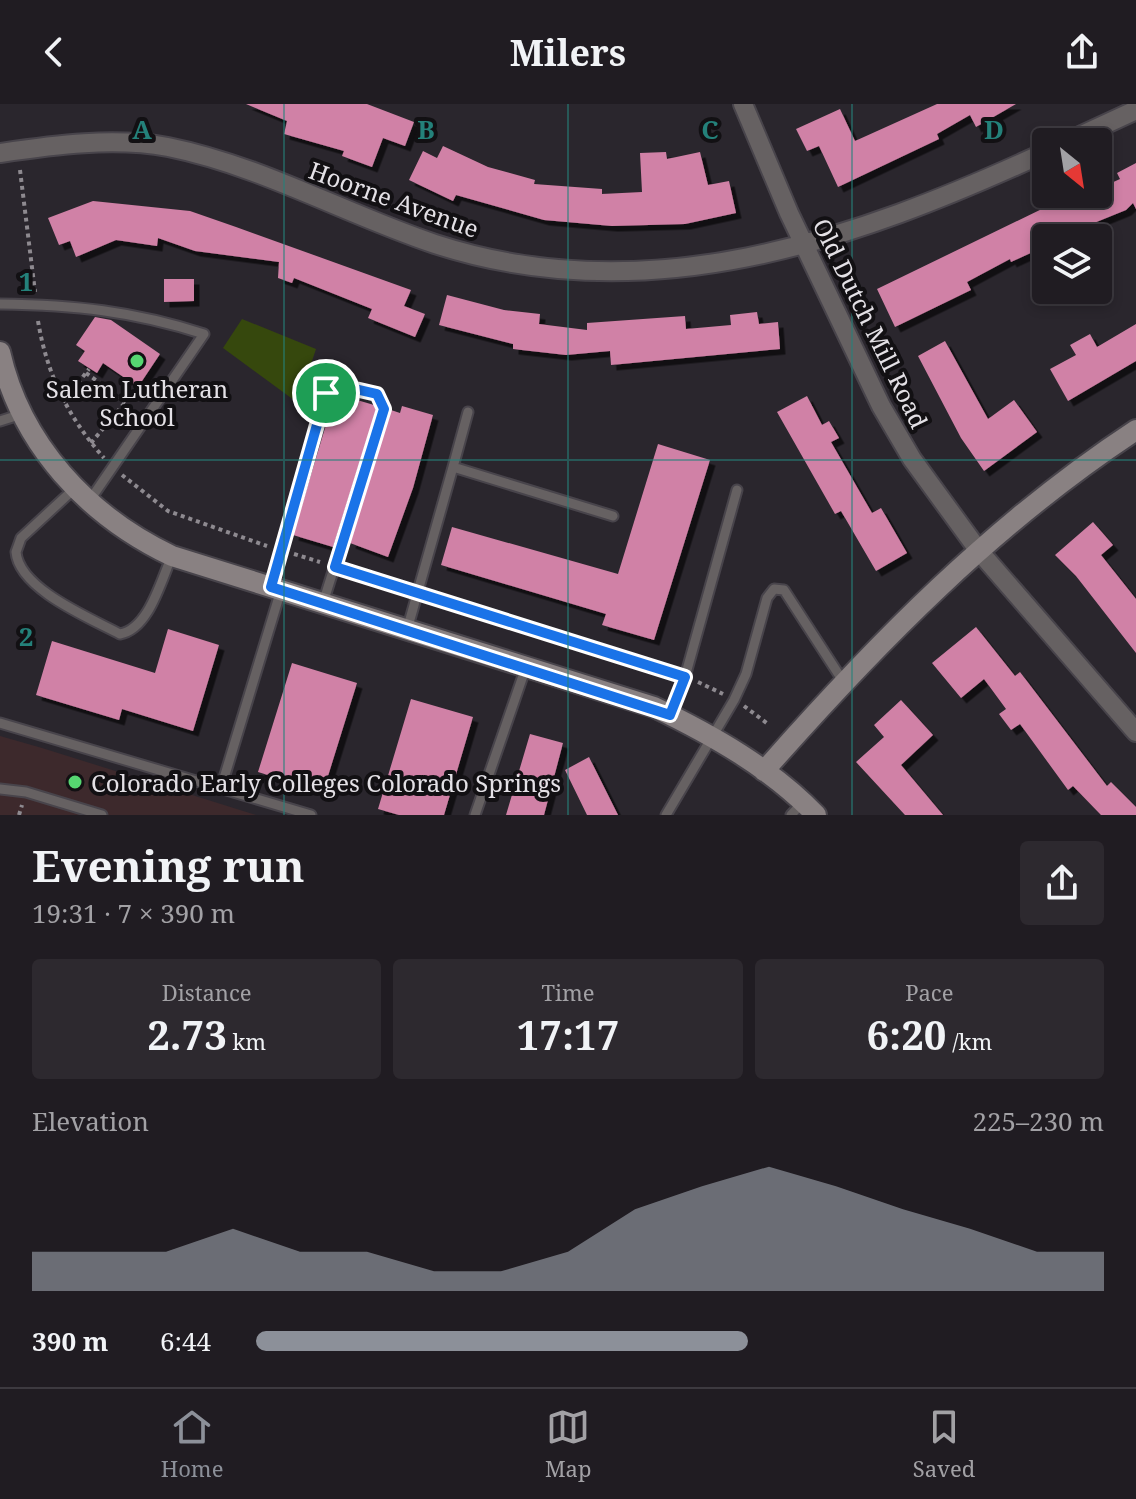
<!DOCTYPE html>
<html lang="en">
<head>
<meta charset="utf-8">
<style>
  :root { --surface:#201c22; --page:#2d292f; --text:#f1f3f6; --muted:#a2a1a5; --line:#3d3a40; --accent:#8c9099 }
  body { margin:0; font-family:"Noto Serif",serif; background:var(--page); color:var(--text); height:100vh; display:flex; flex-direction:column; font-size:30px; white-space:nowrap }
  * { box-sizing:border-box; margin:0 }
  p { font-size:26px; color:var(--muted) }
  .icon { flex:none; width:44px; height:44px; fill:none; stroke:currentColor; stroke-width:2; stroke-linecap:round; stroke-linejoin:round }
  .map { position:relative; height:711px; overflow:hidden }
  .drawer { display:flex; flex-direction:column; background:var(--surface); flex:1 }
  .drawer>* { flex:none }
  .needle { width:52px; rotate:150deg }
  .tools { position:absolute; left:1032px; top:24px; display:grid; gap:16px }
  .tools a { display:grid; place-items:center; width:80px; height:80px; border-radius:8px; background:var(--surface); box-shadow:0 4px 12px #0003,0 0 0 2px var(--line); font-size:40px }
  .pin { position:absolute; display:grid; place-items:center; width:68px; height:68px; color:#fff; margin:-34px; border:4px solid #fff; border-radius:50%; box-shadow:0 2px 8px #0007 }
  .round { display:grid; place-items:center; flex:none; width:84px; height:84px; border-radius:8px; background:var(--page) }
  .summary { display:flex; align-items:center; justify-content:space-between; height:136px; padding:0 32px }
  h1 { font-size:44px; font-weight:700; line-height:60px }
  .figures { display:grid; grid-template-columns:repeat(3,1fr); gap:12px; height:136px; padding:8px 32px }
  .figures div { display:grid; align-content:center; border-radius:8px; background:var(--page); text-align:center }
  .figures b { font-size:40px; font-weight:700 }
  .figures small { font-size:22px; font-weight:400 }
  .figures p { font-size:22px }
  .chart { height:224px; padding:16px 32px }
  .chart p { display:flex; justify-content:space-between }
  .chart svg { width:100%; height:144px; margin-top:8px; fill:var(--accent); opacity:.7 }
  ul { padding:0 32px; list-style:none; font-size:26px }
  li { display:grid; grid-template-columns:128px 96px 1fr; align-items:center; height:60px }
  li i { height:20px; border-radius:10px; background:var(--accent) }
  header { display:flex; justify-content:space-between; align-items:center; height:104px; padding:0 32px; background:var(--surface); font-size:36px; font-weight:700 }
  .dock { display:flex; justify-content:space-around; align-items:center; height:112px; border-top:2px solid var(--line); background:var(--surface); font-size:22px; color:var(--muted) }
  .dock a { display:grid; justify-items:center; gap:4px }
  .dock .current { color:var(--accent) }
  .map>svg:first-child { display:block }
  .education { fill:#3d292c }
  .green { fill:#36480d }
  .building { fill:#d081a6; filter:url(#shadow) }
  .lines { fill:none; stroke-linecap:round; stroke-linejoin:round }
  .lane-casing { stroke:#48444b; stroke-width:13 }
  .street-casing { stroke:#48444b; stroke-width:22 }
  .secondary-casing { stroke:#48444b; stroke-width:24 }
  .path { stroke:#8e8a90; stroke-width:4; stroke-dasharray:4 4; stroke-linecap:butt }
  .lane { stroke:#666162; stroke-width:9 }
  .street { stroke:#666162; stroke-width:18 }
  .secondary { stroke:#898182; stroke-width:20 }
  .route-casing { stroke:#fff; stroke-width:16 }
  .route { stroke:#1a73e8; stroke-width:10 }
  .grid { fill:none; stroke:#24817a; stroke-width:2; stroke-opacity:0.55 }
  .poi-dot { fill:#56d671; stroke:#121013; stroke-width:3 }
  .labels { text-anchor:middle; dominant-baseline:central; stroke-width:8; stroke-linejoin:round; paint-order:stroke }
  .street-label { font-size:24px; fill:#e4e1e6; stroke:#121013 }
  .poi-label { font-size:24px; fill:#e4e1e6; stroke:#121013 }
  .grid-label { font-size:26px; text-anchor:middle; font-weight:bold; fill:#24817a; stroke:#121013; stroke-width:8; stroke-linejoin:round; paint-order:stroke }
</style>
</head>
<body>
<header><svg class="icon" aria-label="back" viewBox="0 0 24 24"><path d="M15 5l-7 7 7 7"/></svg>Milers<svg class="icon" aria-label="share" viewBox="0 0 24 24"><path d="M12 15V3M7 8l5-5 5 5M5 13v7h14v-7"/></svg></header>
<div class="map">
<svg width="1136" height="711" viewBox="0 0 1136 711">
  <defs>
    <filter id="shadow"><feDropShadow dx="5.5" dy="5.5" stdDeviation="0" flood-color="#0009"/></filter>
  </defs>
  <rect width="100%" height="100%" fill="#2a262d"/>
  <path class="education" d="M 0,632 L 42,644 L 256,711 L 0,711 Z"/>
  <path class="green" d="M 242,215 L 316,245 L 298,299 L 223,244 Z"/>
  <path class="building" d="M 246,0 L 367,0 L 414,18 L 405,42 L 383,34 L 372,63 L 342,52 L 344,47 L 284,30 L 287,17 Z
    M 937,0 L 1016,0 L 976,23 L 970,11 L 937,30 L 939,35 L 838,83 L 819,42 L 807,47 L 796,25 L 840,5 L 855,37 Z
    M 443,42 L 488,63 L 535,76 L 534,80 L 602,85 L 602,90 L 642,88 L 640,49 L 666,48 L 667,55 L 700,48 L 708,81 L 729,77 L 736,109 L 685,120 L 612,122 L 544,116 L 456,91 L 453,97 L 409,76 L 423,47 L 437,54 Z
    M 1136,59 L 1136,105 L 1133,99 L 1126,106 L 1057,134 L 1046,134 L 1046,142 L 1011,158 L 1010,155 L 967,178 L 971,186 L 895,223 L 877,185 L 1048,102 L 1085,90 L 1098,90 L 1098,85 L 1120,75 L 1117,69 Z
    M 93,97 L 190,107 L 236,123 L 411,186 L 404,202 L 425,210 L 415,233 L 368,214 L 372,205 L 294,174 L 292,179 L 278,174 L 279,158 L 195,147 L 158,134 L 157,142 L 116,136 L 76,153 L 70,137 L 59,141 L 48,114 Z
    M 164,175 L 194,175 L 194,197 L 164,198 Z
    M 447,191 L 504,206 L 540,210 L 539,220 L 587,226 L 587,219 L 685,212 L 686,225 L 731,221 L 730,211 L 757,208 L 759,220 L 778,218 L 780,245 L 611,261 L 610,247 L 566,251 L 513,245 L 513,240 L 439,221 Z
    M 95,213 L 111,216 L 160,250 L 138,283 L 103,259 L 97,269 L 78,257 L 85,247 L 76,241 Z
    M 1136,220 L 1136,257 L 1068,297 L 1050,265 L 1076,251 L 1070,241 L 1090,230 L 1097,243 Z
    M 945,237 L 988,315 L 1014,296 L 1037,328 L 984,367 L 961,334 L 918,252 Z
    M 340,291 L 374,301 L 376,306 L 333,443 L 293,431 L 334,294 Z
    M 807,292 L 822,321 L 829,317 L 839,334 L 831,338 L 872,409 L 881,404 L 907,449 L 876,467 L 841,407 L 835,410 L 777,308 Z
    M 402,302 L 433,311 L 413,384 L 388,453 L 350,439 L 391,306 L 400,309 Z
    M 658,340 L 710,356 L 654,536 L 602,521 L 606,510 L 441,461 L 452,423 L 618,470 Z
    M 1093,418 L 1113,441 L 1101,451 L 1136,495 L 1136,549 L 1076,472 L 1055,451 Z
    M 976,523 L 1015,572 L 1020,568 L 1107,682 L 1111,678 L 1136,703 L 1136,711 L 1101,711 L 1073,682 L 1068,686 L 1020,620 L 1011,626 L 999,610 L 1006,605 L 984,575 L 961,594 L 932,559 Z
    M 168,525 L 219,541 L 193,627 L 122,605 L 119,616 L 36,591 L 52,537 L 155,569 Z
    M 292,559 L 357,579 L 323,688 L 258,668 Z
    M 411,595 L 473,613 L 444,711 L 399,711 L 378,705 Z
    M 901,596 L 933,631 L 901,661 L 943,711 L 905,711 L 856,658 L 884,633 L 874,621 Z
    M 530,630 L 563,639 L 544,711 L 506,711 Z
    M 589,653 L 618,711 L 587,711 L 565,666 Z"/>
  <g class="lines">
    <defs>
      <path id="lane" d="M 0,200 C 74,201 133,207 204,230 L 90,396
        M 0,317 L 22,310
        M 453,363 L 468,308
        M 74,385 L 21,434 L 16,448 C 19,485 90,514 120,530 C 149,525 161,476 172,452
        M 271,483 L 326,289 L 342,282 L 377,290 L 384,305 L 323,499
        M 407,526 L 453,363 L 613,412
        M 670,611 L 685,573 L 737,386
        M 0,619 L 311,711
        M 221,684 L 281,486
        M 0,685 L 26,688 L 102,711
        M 475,711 L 526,563
        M 666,711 L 734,596 L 746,570 L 767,494 L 774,485 L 784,486 L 843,577
        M 791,711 L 803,698"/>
      <path id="street" d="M 743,0 L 789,109 L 881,302 L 912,355 L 979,447 L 1136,628
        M 1067,38 L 1136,6
        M 0,49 C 54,41 114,33 168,43 C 262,62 345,110 435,140 C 647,209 853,137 1046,48"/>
      <path id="secondary" d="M 0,248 C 21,341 88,412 172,452 L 654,603 C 712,631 771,664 816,711
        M 764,667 C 875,541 994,419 1136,326"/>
    </defs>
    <use href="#lane" class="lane-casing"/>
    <use href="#street" class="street-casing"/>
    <use href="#secondary" class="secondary-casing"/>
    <path class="path" d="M 20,66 L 35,188
      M 38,217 C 47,271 68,313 104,354
      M 86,269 L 126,298
      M 63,298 L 89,265
      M 91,339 L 138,283
      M 122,371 L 168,407 L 267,442
      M 294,450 L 320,458
      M 348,466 L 404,484
      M 432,492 L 671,567
      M 698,578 L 723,590
      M 744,602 L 768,620
      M 19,711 L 22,701"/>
    <use href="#lane" class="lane"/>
    <use href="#street" class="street"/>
    <use href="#secondary" class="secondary"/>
  </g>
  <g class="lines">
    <defs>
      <path id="route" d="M 342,282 L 377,290 L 384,305 L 335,463 L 685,573 L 670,611 L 271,483 L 326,289 Z"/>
    </defs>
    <use href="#route" class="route-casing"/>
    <use href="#route" class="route"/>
  </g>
  <path class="grid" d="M 284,0 L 284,711M 568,0 L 568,711M 852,0 L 852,711M 0,356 L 1136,356"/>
  <g class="poi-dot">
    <circle cx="137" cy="257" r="8"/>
    <circle cx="75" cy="678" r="8"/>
  </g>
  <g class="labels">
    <g class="street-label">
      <text transform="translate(394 95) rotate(20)">Hoorne Avenue</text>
      <text transform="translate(871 219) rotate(64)">Old Dutch Mill Road</text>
    </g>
    <g class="poi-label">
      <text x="137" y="284">Salem Lutheran<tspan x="137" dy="28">School</tspan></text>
      <text x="91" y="678" text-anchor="start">Colorado Early Colleges Colorado Springs</text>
    </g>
  </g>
  <g class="grid-label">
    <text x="142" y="35">A</text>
    <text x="426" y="35">B</text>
    <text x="710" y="35">C</text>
    <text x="994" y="35">D</text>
    <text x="26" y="187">1</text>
    <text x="26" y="542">2</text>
  </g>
</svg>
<div class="tools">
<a><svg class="needle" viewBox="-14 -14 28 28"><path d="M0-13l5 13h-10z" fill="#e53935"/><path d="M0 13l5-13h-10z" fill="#a2a1a5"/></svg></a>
<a><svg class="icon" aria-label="layers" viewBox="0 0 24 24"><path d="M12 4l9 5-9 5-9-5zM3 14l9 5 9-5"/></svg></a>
</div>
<div class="pin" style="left:326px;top:289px;background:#1e9e55"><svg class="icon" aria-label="arrive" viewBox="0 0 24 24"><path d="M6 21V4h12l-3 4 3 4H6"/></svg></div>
</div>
<section class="drawer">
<div class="summary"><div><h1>Evening run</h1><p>19:31 · 7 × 390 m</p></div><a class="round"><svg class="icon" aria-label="share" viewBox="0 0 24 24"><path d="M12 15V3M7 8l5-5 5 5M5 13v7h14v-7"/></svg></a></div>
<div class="figures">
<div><p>Distance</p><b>2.73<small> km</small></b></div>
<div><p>Time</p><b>17:17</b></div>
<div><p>Pace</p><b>6:20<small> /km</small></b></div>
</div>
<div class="chart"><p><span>Elevation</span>225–230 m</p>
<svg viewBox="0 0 160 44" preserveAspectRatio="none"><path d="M0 44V32L10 32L20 32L30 25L40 32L50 32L60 38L70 38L80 32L90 19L100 12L110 6L120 12L130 19L140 25L150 32L160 32V44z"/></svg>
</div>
<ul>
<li><b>390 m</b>6:44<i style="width:58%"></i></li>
</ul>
</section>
<nav class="dock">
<a class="current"><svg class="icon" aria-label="home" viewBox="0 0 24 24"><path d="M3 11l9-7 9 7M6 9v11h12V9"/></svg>Home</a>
<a><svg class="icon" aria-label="map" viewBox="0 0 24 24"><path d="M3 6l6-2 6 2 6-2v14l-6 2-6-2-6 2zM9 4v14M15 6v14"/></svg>Map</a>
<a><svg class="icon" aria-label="saved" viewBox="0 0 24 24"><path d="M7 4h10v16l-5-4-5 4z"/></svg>Saved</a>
</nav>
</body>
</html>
